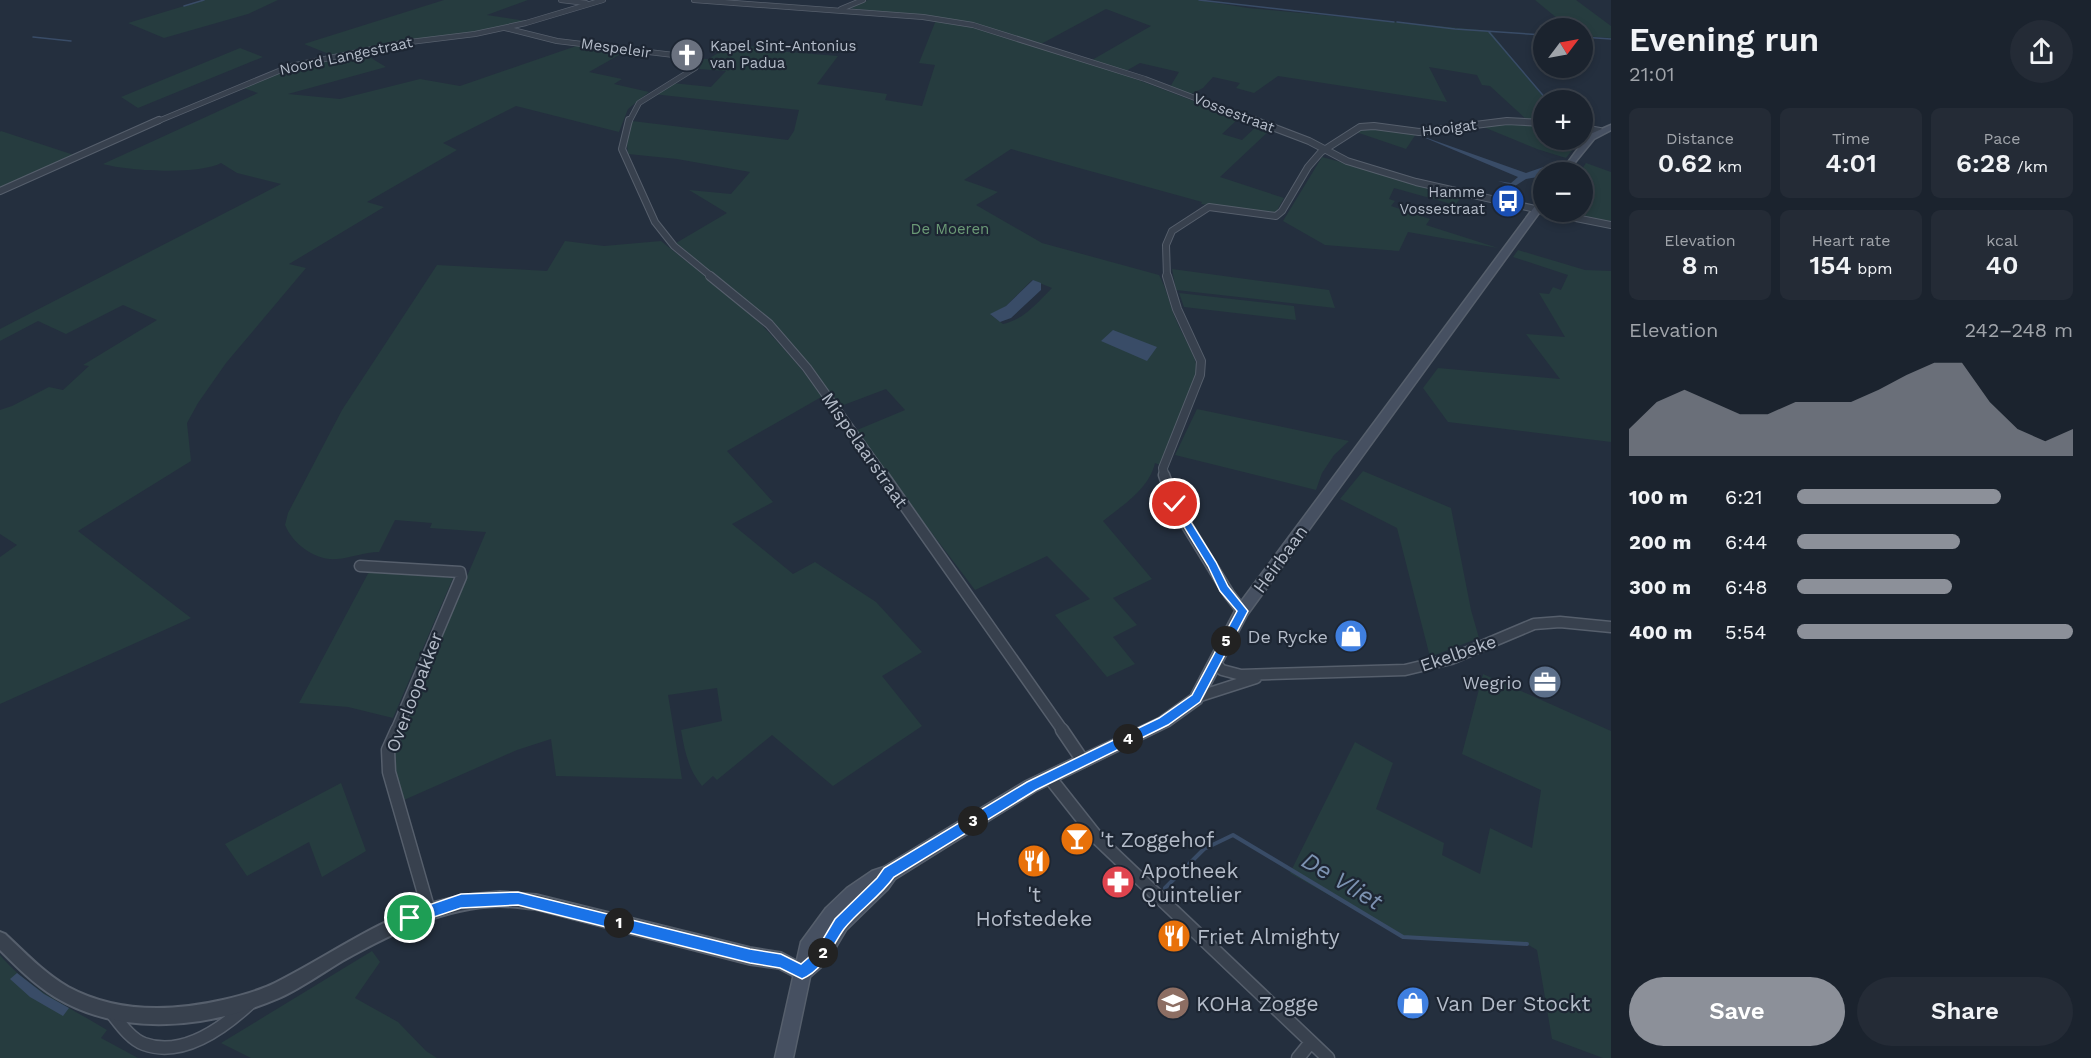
<!DOCTYPE html>
<html lang="en">
<head>
<meta charset="utf-8">
<style>
  :root { --surface:#1b232e; --page:#242b36; --text:#f1f3f6; --muted:#a0a4aa; --line:#39404a; --accent:#8c9099 }
  body { margin:0; font-family:"Work Sans",sans-serif; background:var(--page); color:var(--text); height:100vh; display:flex; flex-direction:column; font-size:22px; white-space:nowrap }
  * { box-sizing:border-box; margin:0 }
  p { font-size:20px; color:var(--muted) }
  .icon { flex:none; width:33px; height:33px; fill:none; stroke:currentColor; stroke-width:2; stroke-linecap:round; stroke-linejoin:round }
  .map { position:relative; flex:1; overflow:hidden }
  .panel { display:flex; flex-direction:column; background:var(--surface); width:480px }
  .panel>* { flex:none }
  .needle { width:39px; rotate:58deg }
  .tools { position:absolute; left:1533px; top:18px; display:grid; gap:12px }
  .tools a { display:grid; place-items:center; width:60px; height:60px; border-radius:50%; background:var(--surface); box-shadow:0 3px 9px #0003,0 0 0 2px var(--line); font-size:30px }
  .pin { position:absolute; display:grid; place-items:center; width:51px; height:51px; color:#fff; margin:-26px; border:3px solid #fff; border-radius:50%; box-shadow:0 2px 6px #0007 }
  .km { position:absolute; width:30px; height:30px; margin:-15px; border-radius:50%; background:#222; color:#fff; font-size:16px; line-height:30px; text-align:center }
  .round { display:grid; place-items:center; flex:none; width:63px; height:63px; border-radius:32px; background:var(--page) }
  .summary { display:flex; align-items:center; justify-content:space-between; height:102px; padding:0 18px }
  h1 { font-size:33px; font-weight:600; line-height:45px }
  .metrics { display:grid; grid-template-columns:repeat(3,1fr); gap:9px; height:102px; padding:6px 18px }
  .metrics div { display:grid; align-content:center; border-radius:9px; background:var(--page); text-align:center }
  .metrics b { font-size:26px; font-weight:600 }
  .metrics small { font-size:16px; font-weight:400 }
  .metrics p { font-size:16px }
  .chart { height:168px; padding:12px 18px }
  .chart p { display:flex; justify-content:space-between }
  .chart svg { width:100%; height:108px; margin-top:6px; fill:var(--accent); opacity:.7 }
  .primary-button { display:flex; gap:12px; margin-top:auto; padding:12px 18px }
  .primary-button a { flex:1; height:69px; border-radius:36px; background:var(--accent); color:#fff; font-size:24px; font-weight:600; line-height:69px; text-align:center }
  .primary-button a+a { background:var(--page); color:var(--text) }
  ul { padding:0 18px; list-style:none; font-size:20px }
  li { display:grid; grid-template-columns:96px 72px 1fr; align-items:center; height:45px }
  li i { height:15px; border-radius:8px; background:var(--accent) }
  main { display:flex; flex:1; min-height:0 }
  .map>svg:first-child { display:block }
  .green { fill:#263c3f; fill-rule:evenodd }
  .water { fill:#394c67 }
  .lines { fill:none; stroke-linecap:round; stroke-linejoin:round }
  .stream-far1 { stroke:#394c67; stroke-width:1.5 }
  .stream { stroke:#394c67; stroke-width:4 }
  .minor-far4-casing { stroke:#565f6c; stroke-width:6 }
  .minor-far3-casing { stroke:#565f6c; stroke-width:8 }
  .minor-far2-casing { stroke:#565f6c; stroke-width:10 }
  .minor-far1-casing { stroke:#565f6c; stroke-width:13 }
  .minor-casing { stroke:#565f6c; stroke-width:15 }
  .tertiary-casing { stroke:#565f6c; stroke-width:4 }
  .secondary-casing { stroke:#565f6c; stroke-width:3 }
  .minor-far4 { stroke:#38414e; stroke-width:4.5 }
  .minor-far3 { stroke:#38414e; stroke-width:6 }
  .minor-far2 { stroke:#38414e; stroke-width:8 }
  .minor-far1 { stroke:#38414e; stroke-width:10 }
  .minor { stroke:#38414e; stroke-width:12 }
  .tertiary { fill:#38414e; fill-rule:evenodd }
  .secondary { fill:#465061; fill-rule:evenodd }
  .route { fill:#1a73e8; stroke:#fff; stroke-width:1.5 }
  .labels { text-anchor:middle; dominant-baseline:central; stroke-width:4.5; stroke-linejoin:round; paint-order:stroke }
  .far-poi-label { font-size:15px; fill:#b4bcc9; stroke:#1d2633; text-anchor:start }
  .far-street-label { font-size:15px; fill:#b4bcc9; stroke:#1d2633 }
  .far-park-label { font-size:15px; fill:#6b9a76; stroke:#1d2633 }
  .street-label { font-size:18px; fill:#b4bcc9; stroke:#1d2633 }
  .poi-label { font-size:18px; fill:#b4bcc9; stroke:#1d2633; text-anchor:end }
  .near-poi-label { font-size:21px; fill:#b4bcc9; stroke:#1d2633; text-anchor:start }
  .near-water-label { font-size:24px; font-style:italic; fill:#7c92b1; stroke:#1d2633 }
</style>
</head>
<body>
<main>
<div class="map">
<svg width="1611" height="1058" viewBox="0 0 1611 1058">
  <rect width="100%" height="100%" fill="#242f3e"/>
  <path class="green" d="M 204,0 L 278,0 L 248,14 L 164,38 L 128,23 Z
    M 444,0 L 528,0 L 487,15 L 526,21 L 491,30 L 334,56 L 304,44 Z
    M 868,0 L 1199,0 L 1248,8 L 1490,31 L 1546,100 L 1544,100 L 1543,121 L 1527,120 L 1490,86 L 1482,85 L 1477,75 L 1429,67 L 1447,102 L 1278,76 L 1254,93 L 1236,88 L 1240,83 L 1213,77 L 1203,88 L 1189,95 L 1170,87 L 1179,72 L 1140,63 L 1126,71 L 1092,60 L 1151,26 L 1106,9 L 1041,44 L 970,23 L 849,8 Z
    M 1535,0 L 1576,0 L 1611,26 L 1611,38 L 1583,36 L 1582,28 L 1569,28 Z
    M 936,20 C 1041,38 1140,82 1239,118 L 1222,134 L 1242,140 L 1258,125 L 1271,129 L 1220,177 L 1284,198 L 1275,214 L 1201,204 L 1202,202 L 1011,149 L 964,180 L 998,192 L 976,205 L 1042,243 L 1159,275 C 1166,287 1169,302 1174,315 C 1182,336 1194,350 1198,372 L 1160,465 L 1155,463 C 1149,489 1123,505 1103,521 L 1152,579 L 1113,598 L 1137,625 L 1113,637 L 1135,664 L 1107,677 L 1055,615 L 1090,599 L 1047,556 L 975,590 L 884,470 L 857,430 L 905,410 L 886,389 L 841,406 L 782,333 L 753,306 L 676,243 L 727,213 L 689,190 L 731,194 L 750,172 L 677,159 L 628,154 L 627,144 L 632,121 L 788,140 L 794,131 L 799,110 L 653,94 L 672,83 L 711,87 L 726,71 L 699,69 L 702,63 L 698,59 L 708,59 L 734,44 L 765,48 L 764,50 L 838,56 L 817,84 L 887,94 L 885,100 L 922,106 L 935,65 L 919,63 ZM 1032,280 L 1052,288 C 1037,303 1025,319 1003,324 L 991,315 L 1006,306 Z
    M 582,44 L 626,51 L 589,72 L 622,79 L 614,84 L 649,92 L 628,109 L 619,132 L 516,106 L 443,143 L 457,150 L 367,202 L 384,207 L 289,264 L 306,268 L 226,363 L 198,403 L 187,423 L 191,461 L 78,531 L 191,618 L 0,704 L 0,557 L 17,545 L 0,534 L 0,410 L 12,406 L 49,387 L 63,390 L 89,366 L 83,365 L 157,320 L 123,305 L 66,334 L 38,321 L 0,341 L 0,329 L 281,184 L 237,173 L 221,163 C 199,175 128,171 103,164 L 258,93 L 240,87 L 290,68 L 361,52 L 386,67 L 288,94 L 340,99 L 420,79 L 460,86 Z
    M 240,48 L 263,57 L 138,108 L 121,97 Z
    M 1497,124 L 1543,124 L 1544,140 L 1580,140 L 1566,158 L 1537,149 L 1481,126 Z
    M 1375,128 L 1416,134 L 1406,149 L 1356,132 L 1362,129 Z
    M 0,132 L 1,131 L 77,156 L 0,190 Z
    M 1322,157 L 1463,195 L 1455,205 L 1394,188 L 1389,199 L 1395,201 L 1391,206 L 1430,219 L 1426,225 L 1498,248 L 1408,232 L 1399,251 L 1325,245 L 1283,221 Z
    M 1586,163 L 1611,172 L 1611,222 L 1566,212 L 1582,212 L 1582,172 L 1580,172 Z
    M 565,241 L 604,246 L 661,241 C 686,262 714,280 738,302 C 770,331 796,362 823,396 L 727,451 L 773,502 L 732,524 L 793,574 L 815,562 L 876,602 L 922,652 L 882,676 L 922,726 L 833,786 L 772,735 L 717,780 L 713,776 L 702,786 C 688,769 685,752 681,730 L 722,721 L 717,688 L 668,695 L 682,779 L 556,776 L 551,739 L 517,750 L 404,800 C 395,773 390,765 398,737 L 486,532 L 430,528 L 432,523 L 395,520 L 379,552 C 364,552 351,558 337,559 C 315,561 293,544 285,525 L 288,513 L 342,410 L 437,265 L 547,271 Z
    M 1518,250 L 1585,270 L 1611,271 L 1611,442 L 1448,422 L 1423,388 L 1438,368 L 1560,379 L 1526,334 L 1565,337 L 1539,293 L 1549,294 L 1553,287 L 1561,290 L 1568,275 L 1513,257 Z
    M 1172,269 L 1329,290 L 1335,308 L 1176,290 Z
    M 1179,293 L 1294,306 L 1296,320 L 1184,307 Z
    M 1197,409 L 1349,441 L 1334,455 L 1322,473 L 1316,490 L 1175,455 Z
    M 1363,471 L 1451,508 L 1471,610 L 1479,638 L 1430,657 L 1397,528 L 1340,499 Z
    M 371,568 L 451,574 L 453,578 L 393,718 L 348,707 L 299,703 Z
    M 1483,674 L 1611,731 L 1611,1058 L 1603,1058 L 1552,1039 L 1537,950 L 1527,944 L 1403,937 L 1290,873 L 1355,742 L 1393,763 L 1376,809 L 1444,843 L 1442,855 L 1480,874 L 1490,828 L 1532,848 L 1541,790 L 1462,754 Z
    M 341,783 L 366,851 L 322,877 L 309,842 L 247,876 L 225,844 Z
    M 372,951 L 380,962 L 355,998 L 398,1022 L 426,1051 L 437,1058 L 251,1058 L 221,1043 Z
    M 0,955 C 29,990 70,1007 107,1030 L 101,1038 L 138,1058 L 0,1058 Z"/>
  <path class="water" d="M 1416,134 L 1526,173 L 1552,164 L 1560,166 L 1551,172 L 1544,172 L 1543,176 L 1526,179 L 1515,186 L 1498,181 L 1511,183 L 1518,177 Z
    M 1033,280 L 1041,283 L 1041,290 L 1011,318 L 1000,322 L 990,314 L 1006,306 Z
    M 1113,330 L 1157,347 L 1147,361 L 1101,341 Z
    M 17,973 L 44,994 L 69,1008 L 63,1016 L 30,997 L 10,979 Z"/>
  <g class="lines">
    <path class="stream-far1" d="M 1199,0 L 1394,22
      M 184,6 L 204,0
      M 1397,22 L 1455,29 L 1544,35
      M 1489,32 L 1547,100
      M 33,37 L 71,41
      M 1582,37 L 1611,39"/>
    <path class="stream" d="M 1165,888 L 1204,849 L 1233,835 L 1403,937 L 1527,944"/>
    <defs>
      <path id="minor-far4" d="M 561,0 L 586,3
        M 694,0 L 923,17 L 973,25 L 1145,79 L 1258,122
        M 841,9 L 863,0
        M 505,28 L 557,41 L 682,56 L 699,62 L 695,68 L 639,103 L 629,122
        M 156,122 L 291,66 L 402,43 L 475,34 L 526,23 L 603,0
        M 1501,122 L 1521,122"/>
      <path id="minor-far3" d="M 629,120 L 622,149 L 655,222 L 674,246 L 712,277
        M 1254,120 L 1309,141 L 1347,161 L 1416,182 L 1544,211
        M 1582,128 L 1600,131
        M 0,191 L 159,120
        M 1546,212 L 1611,225
        M 1167,277 L 1166,245 L 1172,231 L 1209,207 L 1276,216 L 1282,211 L 1308,167 L 1321,152 L 1360,127 L 1374,126 L 1419,132 L 1507,121 L 1544,123"/>
      <path id="minor-far2" d="M 710,276 L 769,324 L 807,368 L 884,476
        M 1164,476 L 1163,468 L 1200,375 L 1201,361 L 1177,309 L 1167,276"/>
      <path id="minor-far1" d="M 883,475 L 1063,731
        M 1164,475 L 1175,506 L 1229,594 L 1242,611
        M 360,566 L 460,572 L 461,577 L 396,731
        M 1215,663 L 1222,670 L 1241,675 L 1405,670 L 1451,659 L 1534,624 L 1560,622 L 1611,627
        M 1197,697 L 1256,678"/>
      <path id="minor" d="M 397,730 L 388,750 L 389,772 L 429,911
        M 1062,730 L 1083,761
        M 1050,778 L 1099,840 L 1328,1058
        M 110,1011 C 119,1022 130,1039 144,1044 C 182,1058 223,1028 249,1004
        M 1298,1058 L 1311,1042"/>
      <path id="tertiary" d="M 500,892 L 536,895 L 750,948 L 781,953 L 807,967 L 810,972 L 807,977 L 802,980 L 779,968 L 750,964 L 536,909 C 524,908 512,906 500,906 C 443,907 391,934 342,961 C 322,973 301,988 279,998 C 209,1028 123,1038 55,997 C 34,984 17,967 0,950 L 0,932 L 5,934 C 25,953 44,973 68,987 C 116,1013 170,1012 223,1000 C 240,996 259,991 275,983 C 327,957 376,921 433,903 C 455,896 477,894 500,892 Z"/>
      <path id="secondary" d="M 1611,125 L 1611,130 L 1594,139 L 1567,172 L 1561,172 L 1588,135 Z
        M 1541,198 L 1544,198 L 1544,206 L 1247,615 L 1201,703 L 1169,726 L 1036,791 L 895,879 L 888,889 L 846,930 L 827,962 L 810,977 L 793,1058 L 775,1058 L 801,942 L 826,908 L 847,888 L 872,871 L 884,867 L 1026,781 L 1159,718 L 1191,695 L 1237,607 Z"/>
    </defs>
    <use href="#minor-far4" class="minor-far4-casing"/>
    <use href="#minor-far3" class="minor-far3-casing"/>
    <use href="#minor-far2" class="minor-far2-casing"/>
    <use href="#minor-far1" class="minor-far1-casing"/>
    <use href="#minor" class="minor-casing"/>
    <use href="#tertiary" class="tertiary-casing"/>
    <use href="#secondary" class="secondary-casing"/>
    <use href="#minor-far4" class="minor-far4"/>
    <use href="#minor-far3" class="minor-far3"/>
    <use href="#minor-far2" class="minor-far2"/>
    <use href="#minor-far1" class="minor-far1"/>
    <use href="#minor" class="minor"/>
    <use href="#tertiary" class="tertiary"/>
    <use href="#secondary" class="secondary"/>
  </g>
  <path class="route" d="M 1175,500 L 1178,501 L 1216,562 L 1228,586 L 1248,611 L 1200,702 L 1168,725 L 1036,790 L 894,877 C 880,897 859,910 844,929 C 831,947 825,969 802,979 L 780,968 L 750,963 L 518,905 L 461,908 L 410,925 L 405,923 L 403,918 L 405,913 L 461,894 L 518,892 L 750,949 L 781,954 L 801,964 L 816,951 L 835,919 L 877,878 L 884,868 L 1027,782 L 1159,718 L 1192,695 L 1237,611 L 1220,591 L 1208,566 L 1170,504 Z"/>
  <defs>
    <symbol id="church-disc" viewBox="-11 -11 22 22"><circle r="9.5" fill="#6b7280" stroke="#1d2633"/><path d="M-1.2-6h2.4v3.5h3.3v2.4h-3.3V6h-2.4V-.1h-3.3v-2.4h3.3Z" fill="#fff"/></symbol>
    <symbol id="bus-disc" viewBox="-11 -11 22 22"><circle r="9.5" fill="#1a4fb4" stroke="#1d2633"/><path d="M-5-6H5V4H4V6H2V4H-2V6H-4V4H-5ZM-3.5-4V0h7V-4ZM-3.5 1.2v1.5H-2V1.2ZM2 1.2v1.5H3.5V1.2Z" fill="#fff"/></symbol>
    <symbol id="shop-disc" viewBox="-11 -11 22 22"><circle r="9.5" fill="#3f7fe0" stroke="#1d2633"/><path d="M-5-2.5h2.3a2.7 3.5 0 0 1 5.4 0H5L5.5 6h-11ZM-1.5-2.5h3a1.5 2.3 0 0 0-3 0Z" fill="#fff"/></symbol>
    <symbol id="office-disc" viewBox="-11 -11 22 22"><circle r="9.5" fill="#5c6f8a" stroke="#1d2633"/><path d="M-6-3h4V-5.5h4V-3h4V5H-6ZM-1-4.5V-3h2v-1.5ZM-6 0V1H6V0Z" fill="#fff"/></symbol>
    <symbol id="bar-disc" viewBox="-11 -11 22 22"><circle r="9.5" fill="#e8710a" stroke="#1d2633"/><path d="M-6-5H6L.8 .8V4.5H3.5V6h-7V4.5H-.8V.8Z" fill="#fff"/></symbol>
    <symbol id="restaurant-disc" viewBox="-11 -11 22 22"><circle r="9.5" fill="#e8710a" stroke="#1d2633"/><path d="M-5-6h1v4h1v-4h1v4h1v-4h1v5L-1.5 .5V6h-2V.5L-5-1ZM5-6V6H3V1.5H1.5Q1.5-4 5-6Z" fill="#fff"/></symbol>
    <symbol id="pharmacy-disc" viewBox="-11 -11 22 22"><circle r="9.5" fill="#e0444e" stroke="#1d2633"/><path d="M-2-6h4v4h4v4h-4v4h-4v-4h-4v-4h4Z" fill="#fff"/></symbol>
    <symbol id="school-disc" viewBox="-11 -11 22 22"><circle r="9.5" fill="#8d6e63" stroke="#1d2633"/><path d="M0-5L7-2L0 1L-7-2ZM-4 1L0 2.5L4 1V4Q0 6-4 4Z" fill="#fff"/></symbol>
  </defs>
  <g fill-rule="evenodd">
    <use href="#church-disc" x="668" y="36" width="38" height="38"/>
    <use href="#bus-disc" x="1489" y="182" width="38" height="38"/>
    <use href="#shop-disc" x="1332" y="617" width="38" height="38"/>
    <use href="#office-disc" x="1526" y="663" width="38" height="38"/>
    <use href="#bar-disc" x="1058" y="820" width="38" height="38"/>
    <use href="#restaurant-disc" x="1015" y="842" width="38" height="38"/>
    <use href="#pharmacy-disc" x="1099" y="863" width="38" height="38"/>
    <use href="#restaurant-disc" x="1155" y="917" width="38" height="38"/>
    <use href="#school-disc" x="1154" y="984" width="38" height="38"/>
    <use href="#shop-disc" x="1394" y="984" width="38" height="38"/>
  </g>
  <g class="labels">
    <g class="far-poi-label">
      <text x="710" y="46">Kapel Sint-Antonius<tspan x="710" dy="17">van Padua</tspan></text>
      <text x="1485" y="192" text-anchor="end">Hamme<tspan x="1485" dy="17">Vossestraat</tspan></text>
    </g>
    <g class="far-street-label">
      <text transform="translate(616 48) rotate(8)">Mespeleir</text>
      <text transform="translate(346 56) rotate(-12)">Noord Langestraat</text>
      <text transform="translate(1234 113) rotate(21)">Vossestraat</text>
      <text transform="translate(1449 128) rotate(-7)">Hooigat</text>
    </g>
    <g class="far-park-label">
      <text x="950" y="229">De Moeren</text>
    </g>
    <g class="street-label">
      <text transform="translate(865 450) rotate(55)">Mispelaarstraat</text>
      <text transform="translate(1280 559) rotate(-54)">Heirbaan</text>
      <text transform="translate(1458 653) rotate(-19)">Ekelbeke</text>
      <text transform="translate(414 692) rotate(-69)">Overloopakker</text>
    </g>
    <g class="poi-label">
      <text x="1328" y="636">De Rycke</text>
      <text x="1522" y="682">Wegrio</text>
    </g>
    <g class="near-poi-label">
      <text x="1100" y="839">'t Zoggehof</text>
      <text x="1141" y="870">Apotheek<tspan x="1141" dy="24">Quintelier</tspan></text>
      <text x="1034" y="894" text-anchor="middle">'t<tspan x="1034" dy="24">Hofstedeke</tspan></text>
      <text x="1197" y="936">Friet Almighty</text>
      <text x="1196" y="1003">KOHa Zogge</text>
      <text x="1436" y="1003">Van Der Stockt</text>
    </g>
    <g class="near-water-label">
      <text transform="translate(1342 881) rotate(31)">De Vliet</text>
    </g>
  </g>
</svg>
<div class="tools">
<a><svg class="needle" viewBox="-14 -14 28 28"><path d="M0-13l5 13h-10z" fill="#e53935"/><path d="M0 13l5-13h-10z" fill="#a0a4aa"/></svg></a>
<a>+</a>
<a>−</a>
</div>
<div class="pin" style="left:410px;top:918px;background:#1e9e55"><svg class="icon" aria-label="arrive" viewBox="0 0 24 24"><path d="M6 21V4h12l-3 4 3 4H6"/></svg></div>
<div class="pin" style="left:1175px;top:504px;background:#d93025"><svg class="icon" aria-label="check" viewBox="0 0 24 24"><path d="M5 12l5 5 9-10"/></svg></div>
<b class="km" style="left:619px;top:923px">1</b>
<b class="km" style="left:823px;top:953px">2</b>
<b class="km" style="left:973px;top:821px">3</b>
<b class="km" style="left:1128px;top:739px">4</b>
<b class="km" style="left:1226px;top:641px">5</b>
</div>
<section class="panel">
<div class="summary"><div><h1>Evening run</h1><p>21:01</p></div><a class="round"><svg class="icon" aria-label="share" viewBox="0 0 24 24"><path d="M12 15V3M7 8l5-5 5 5M5 13v7h14v-7"/></svg></a></div>
<div class="metrics">
<div><p>Distance</p><b>0.62<small> km</small></b></div>
<div><p>Time</p><b>4:01</b></div>
<div><p>Pace</p><b>6:28<small> /km</small></b></div>
</div>
<div class="metrics">
<div><p>Elevation</p><b>8<small> m</small></b></div>
<div><p>Heart rate</p><b>154<small> bpm</small></b></div>
<div><p>kcal</p><b>40</b></div>
</div>
<div class="chart"><p><span>Elevation</span>242–248 m</p>
<svg viewBox="0 0 160 44" preserveAspectRatio="none"><path d="M0 44V33L10 22L20 17L30 22L40 27L50 27L60 22L70 22L80 22L90 17L100 11L110 6L120 6L130 22L140 33L150 38L160 33V44z"/></svg>
</div>
<ul>
<li><b>100 m</b>6:21<i style="width:74%"></i></li>
<li><b>200 m</b>6:44<i style="width:59%"></i></li>
<li><b>300 m</b>6:48<i style="width:56%"></i></li>
<li><b>400 m</b>5:54<i style="width:100%"></i></li>
</ul>
<div class="primary-button"><a>Save</a><a>Share</a></div>
</section>
</main>
</body>
</html>
